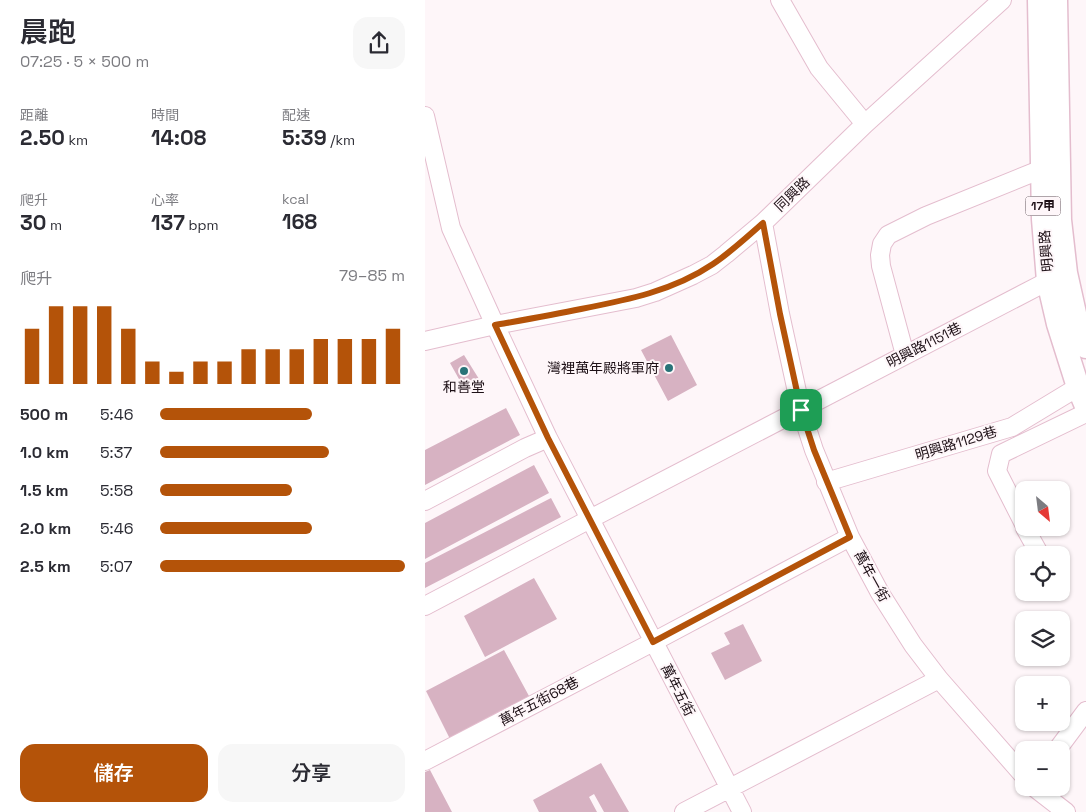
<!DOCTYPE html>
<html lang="zh-TW">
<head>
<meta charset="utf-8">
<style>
  :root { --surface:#fff; --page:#f7f7f7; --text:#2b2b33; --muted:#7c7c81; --accent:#b45309 }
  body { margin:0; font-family:"Space Grotesk","Noto Sans TC",sans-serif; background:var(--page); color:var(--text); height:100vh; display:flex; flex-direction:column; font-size:19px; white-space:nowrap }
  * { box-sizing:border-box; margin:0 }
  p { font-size:16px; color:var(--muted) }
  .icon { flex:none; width:28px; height:28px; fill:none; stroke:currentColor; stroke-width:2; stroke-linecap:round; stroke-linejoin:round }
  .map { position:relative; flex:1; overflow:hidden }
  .drawer { display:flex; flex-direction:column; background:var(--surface); width:425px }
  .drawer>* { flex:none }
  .needle { width:32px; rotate:152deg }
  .controls { position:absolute; left:590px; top:481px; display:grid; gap:10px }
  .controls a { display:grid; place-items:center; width:55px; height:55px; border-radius:10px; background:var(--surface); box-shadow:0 1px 4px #0004; font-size:25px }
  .pin { position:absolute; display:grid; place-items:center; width:42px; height:42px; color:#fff; margin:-21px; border-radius:10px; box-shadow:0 2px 8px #0006 }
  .round { display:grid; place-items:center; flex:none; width:52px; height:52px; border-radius:15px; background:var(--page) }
  .head { display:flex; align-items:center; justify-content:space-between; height:85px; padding:0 20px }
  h1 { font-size:28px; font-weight:600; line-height:38px }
  .figures { display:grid; grid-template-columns:repeat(3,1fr); gap:8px; height:85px; padding:5px 20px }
  .figures div { display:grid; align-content:center }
  .figures b { font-size:21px; font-weight:600 }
  .figures small { font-size:14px; font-weight:400 }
  .figures p { font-size:14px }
  .chart { height:140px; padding:10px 20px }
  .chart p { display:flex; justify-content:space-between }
  .chart svg { width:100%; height:90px; margin-top:5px; stroke:var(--accent); stroke-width:6 }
  .button { display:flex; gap:10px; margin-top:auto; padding:10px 20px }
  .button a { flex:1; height:58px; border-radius:15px; background:var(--accent); color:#fff; font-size:20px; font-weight:600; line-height:58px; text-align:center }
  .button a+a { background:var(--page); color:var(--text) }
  ul { padding:0 20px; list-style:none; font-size:16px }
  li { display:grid; grid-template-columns:80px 60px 1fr; align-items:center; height:38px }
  li i { height:12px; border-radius:6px; background:var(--accent) }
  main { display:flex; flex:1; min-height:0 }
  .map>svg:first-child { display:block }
  .building { fill:#d7b2c2 }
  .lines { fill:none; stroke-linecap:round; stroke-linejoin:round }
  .minor-casing { stroke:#e4bdce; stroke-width:20 }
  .major-casing { stroke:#e4bdce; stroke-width:25 }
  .minor { stroke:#fff; stroke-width:18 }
  .major { stroke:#fff; stroke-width:22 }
  .route-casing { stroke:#fff; stroke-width:10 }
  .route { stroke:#b45309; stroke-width:6 }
  .poi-dot { fill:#287378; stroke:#fef6f9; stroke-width:2 }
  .labels { text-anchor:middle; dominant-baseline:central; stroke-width:4; stroke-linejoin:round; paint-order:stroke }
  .shield { fill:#fef6f9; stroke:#60555a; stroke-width:1 }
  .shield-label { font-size:12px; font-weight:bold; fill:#1d1016 }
  .street-label { font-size:14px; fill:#1d1016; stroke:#fef6f9 }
  .poi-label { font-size:14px; fill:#1d1016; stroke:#fef6f9; text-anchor:end }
</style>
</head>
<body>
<main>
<section class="drawer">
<div class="head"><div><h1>晨跑</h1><p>07:25 · 5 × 500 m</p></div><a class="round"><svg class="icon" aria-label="share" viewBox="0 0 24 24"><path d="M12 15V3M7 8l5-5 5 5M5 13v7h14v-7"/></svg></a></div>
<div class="figures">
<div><p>距離</p><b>2.50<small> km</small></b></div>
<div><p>時間</p><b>14:08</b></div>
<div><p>配速</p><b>5:39<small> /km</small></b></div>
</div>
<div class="figures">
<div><p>爬升</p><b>30<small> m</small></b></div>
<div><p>心率</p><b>137<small> bpm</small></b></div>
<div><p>kcal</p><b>168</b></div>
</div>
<div class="chart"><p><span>爬升</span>79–85 m</p>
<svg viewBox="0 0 160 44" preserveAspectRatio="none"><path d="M5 44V17M15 44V6M25 44V6M35 44V6M45 44V17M55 44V33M65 44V38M75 44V33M85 44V33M95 44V27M105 44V27M115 44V27M125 44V22M135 44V22M145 44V22M155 44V17"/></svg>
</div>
<ul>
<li><b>500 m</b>5:46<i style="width:62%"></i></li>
<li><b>1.0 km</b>5:37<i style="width:69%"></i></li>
<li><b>1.5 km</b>5:58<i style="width:54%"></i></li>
<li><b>2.0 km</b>5:46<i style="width:62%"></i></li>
<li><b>2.5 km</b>5:07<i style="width:100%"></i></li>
</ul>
<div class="button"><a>儲存</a><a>分享</a></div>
</section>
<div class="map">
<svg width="661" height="812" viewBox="0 0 661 812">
  <rect width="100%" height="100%" fill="#fef6f9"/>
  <path class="building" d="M 246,335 L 272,385 L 243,401 L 216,350 Z
    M 39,355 L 54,379 L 39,388 L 25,363 Z
    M 81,408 L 95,435 L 0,485 L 0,450 Z
    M 109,465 L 124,493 L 0,559 L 0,523 Z
    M 126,498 L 136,517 L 0,588 L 0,563 Z
    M 109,578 L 132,619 L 60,657 L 39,616 Z
    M 318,624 L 337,661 L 300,680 L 286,653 L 305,644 L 299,633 Z
    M 79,650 L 104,696 L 25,739 L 1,691 Z
    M 176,763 L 204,812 L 179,812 L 169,794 L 164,797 L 172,812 L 114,812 L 108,800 Z
    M 5,770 L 27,812 L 0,812 L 0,772 Z"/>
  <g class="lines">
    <defs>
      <path id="minor" d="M 355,0 L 394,68 L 440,124
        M 0,116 L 26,228 L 70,325 L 123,438 L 317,812
        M 338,223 L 355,314 L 376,410 L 389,450 L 425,537 L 455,593 L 488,645 L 514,679 L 599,776
        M 0,341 L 70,325 L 211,298 L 230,292 L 268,275 L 287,265 L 301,254 L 338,223 L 440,124 L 577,0
        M 480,355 L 456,266 L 455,255 L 457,244 L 463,235 L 501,216 L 617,169
        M 401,482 L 587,427 L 653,387
        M 0,501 L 100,448 L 123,438
        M 599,524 L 572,471 L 576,454 L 661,413
        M 600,528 L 615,555
        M 0,606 L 165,519 L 623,281
        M 632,750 L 661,711
        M 0,761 L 228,642 L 425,537
        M 610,788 L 641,812
        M 259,812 L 514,679"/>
      <path id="major" d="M 614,0 L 618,219 L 623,281 L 633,324 L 653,387 L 661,406
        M 631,0 L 635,220 L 641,273 L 651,318 L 661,347"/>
    </defs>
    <use href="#minor" class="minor-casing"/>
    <use href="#major" class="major-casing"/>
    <use href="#minor" class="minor"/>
    <use href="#major" class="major"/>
  </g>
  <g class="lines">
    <defs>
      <path id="route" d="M 338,223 L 355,314 L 376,410 L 389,450 L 425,537 L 228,642 L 123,438 L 70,325 C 98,320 127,315 156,309 C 202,300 248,291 288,264 C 306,252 322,237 338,223 Z"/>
    </defs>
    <use href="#route" class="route-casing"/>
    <use href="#route" class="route"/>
  </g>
  <g class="poi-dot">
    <circle cx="244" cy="368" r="5"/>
    <circle cx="39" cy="371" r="5"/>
  </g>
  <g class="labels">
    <rect class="shield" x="600.5" y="196.5" width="35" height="19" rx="4"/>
    <g class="shield-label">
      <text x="618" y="206">17甲</text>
    </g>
    <g class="street-label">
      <text transform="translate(367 194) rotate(-44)">同興路</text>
      <text transform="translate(621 251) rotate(-95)">明興路</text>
      <text transform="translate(499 345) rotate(-27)">明興路1151巷</text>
      <text transform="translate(531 443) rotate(-17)">明興路1129巷</text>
      <text transform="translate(447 576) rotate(61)">萬年一街</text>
      <text transform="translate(253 690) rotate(63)">萬年五街</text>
      <text transform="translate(114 701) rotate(-28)">萬年五街68巷</text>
    </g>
    <g class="poi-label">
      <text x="234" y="368">灣裡萬年殿將軍府</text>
      <text x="39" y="387" text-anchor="middle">和善堂</text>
    </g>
  </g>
</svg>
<div class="controls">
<a><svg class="needle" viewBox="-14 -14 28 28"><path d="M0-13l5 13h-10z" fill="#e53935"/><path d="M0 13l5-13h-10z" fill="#7c7c81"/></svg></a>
<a><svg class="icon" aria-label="locate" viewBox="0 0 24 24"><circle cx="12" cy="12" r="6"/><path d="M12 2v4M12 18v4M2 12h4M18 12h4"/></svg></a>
<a><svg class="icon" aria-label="layers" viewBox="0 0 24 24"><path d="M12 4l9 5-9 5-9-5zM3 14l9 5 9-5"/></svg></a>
<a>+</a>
<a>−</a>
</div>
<div class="pin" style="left:376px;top:410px;background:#1e9e55"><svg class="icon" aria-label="arrive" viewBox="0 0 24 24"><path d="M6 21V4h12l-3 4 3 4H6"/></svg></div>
</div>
</main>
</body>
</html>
